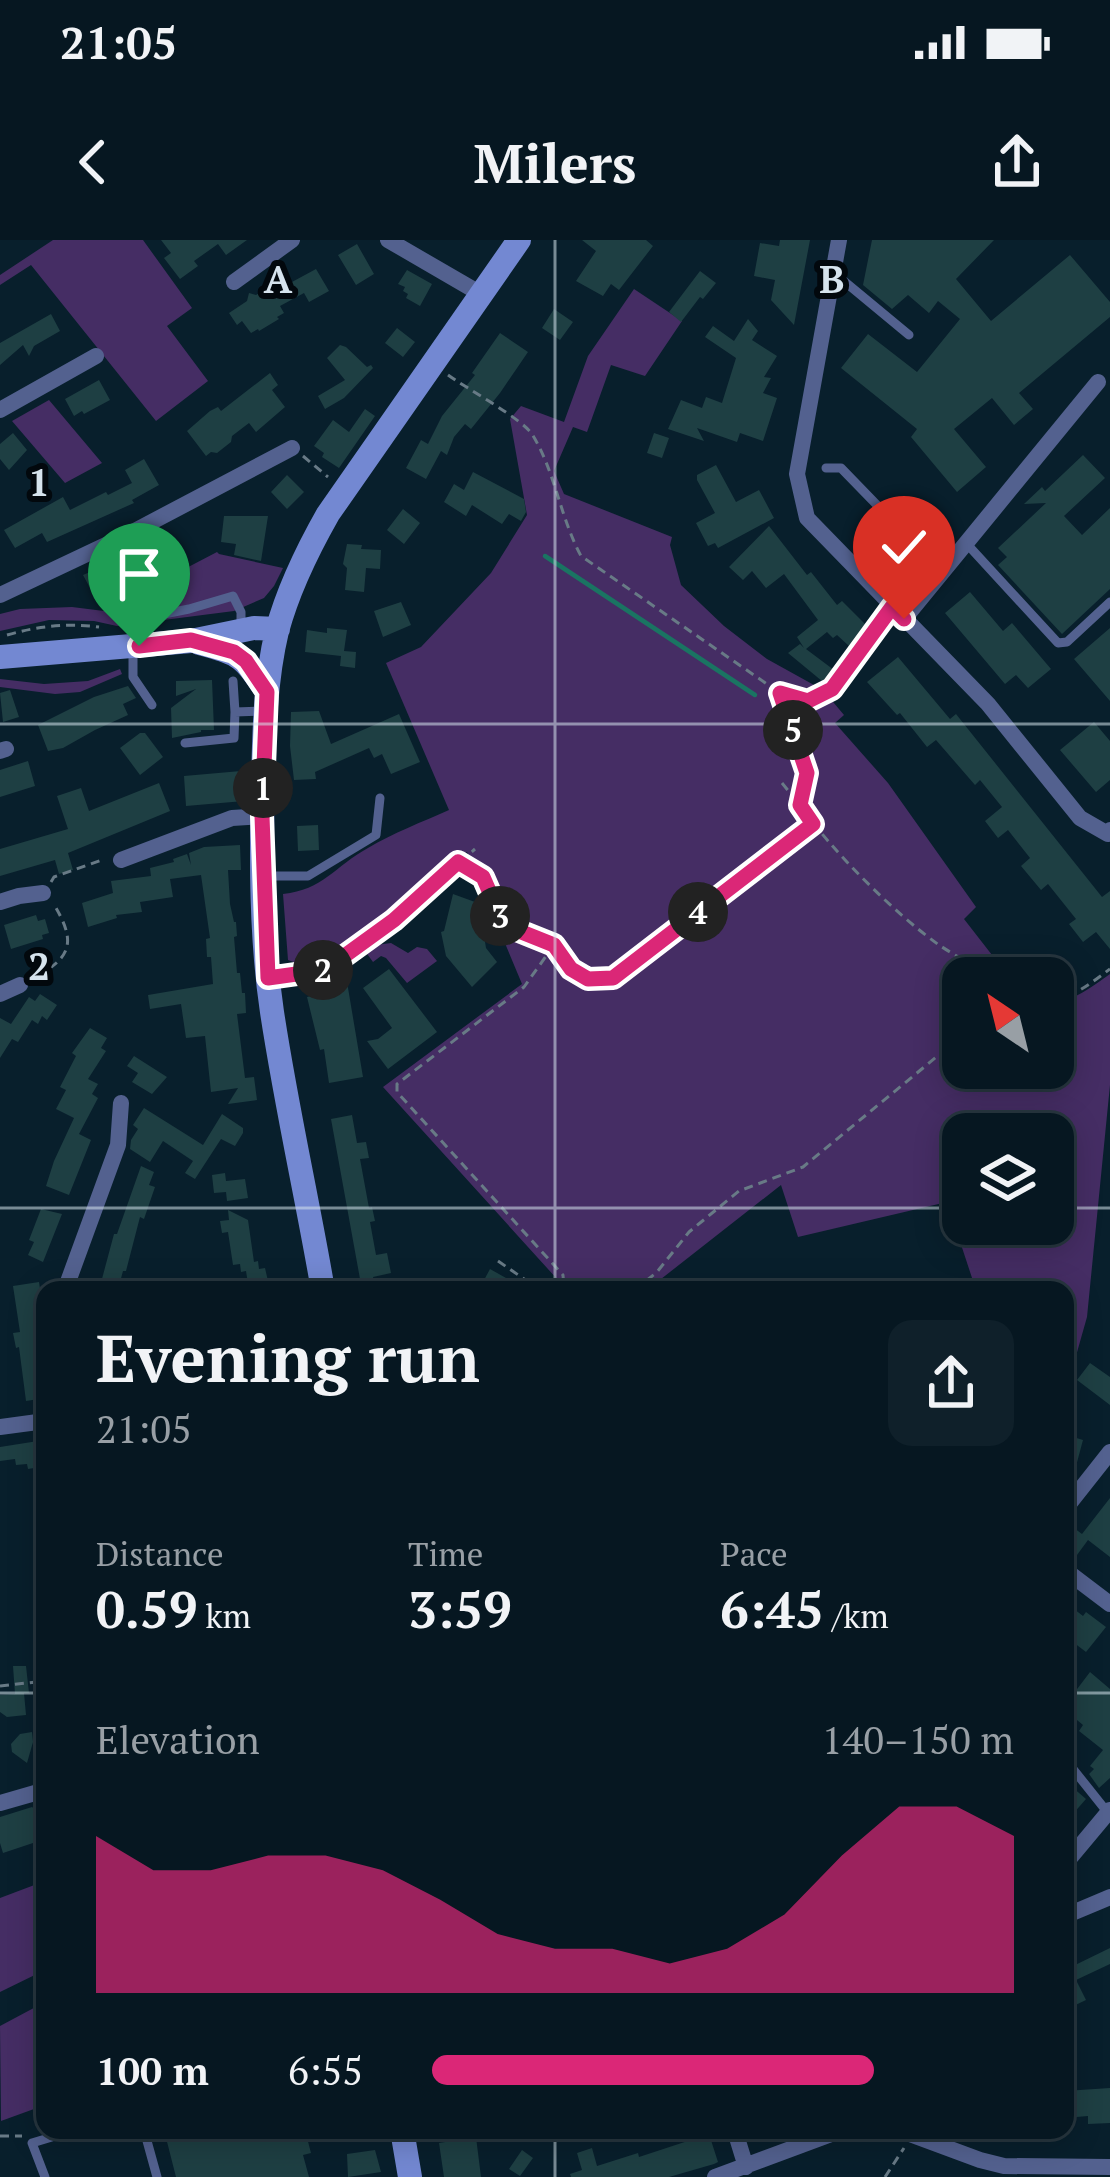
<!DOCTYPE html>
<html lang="en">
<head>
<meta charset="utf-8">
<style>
  :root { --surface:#061721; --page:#0f202a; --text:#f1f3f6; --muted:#989fa5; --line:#27363f; --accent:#db2777 }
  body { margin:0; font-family:"PT Serif",serif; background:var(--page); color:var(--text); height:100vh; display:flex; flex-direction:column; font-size:45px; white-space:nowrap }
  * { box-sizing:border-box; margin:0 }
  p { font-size:39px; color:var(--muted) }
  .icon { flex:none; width:66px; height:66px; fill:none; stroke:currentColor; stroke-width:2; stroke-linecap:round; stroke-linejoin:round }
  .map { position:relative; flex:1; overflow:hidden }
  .panel { position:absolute; left:36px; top:1041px; width:1038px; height:858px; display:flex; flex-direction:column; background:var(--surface); border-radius:24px; box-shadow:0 6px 30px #0003,0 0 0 3px var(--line) }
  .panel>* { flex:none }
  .needle { width:78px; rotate:325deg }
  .controls { position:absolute; left:942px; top:717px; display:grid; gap:24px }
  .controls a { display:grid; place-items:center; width:132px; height:132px; border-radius:24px; background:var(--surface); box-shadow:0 6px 30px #0003,0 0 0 3px var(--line); font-size:60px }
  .pin { position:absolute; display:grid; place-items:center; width:102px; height:102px; color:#fff; margin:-123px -51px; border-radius:50% 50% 50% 0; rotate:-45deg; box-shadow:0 0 12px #0007 }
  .pin .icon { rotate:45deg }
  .km { position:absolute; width:60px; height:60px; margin:-30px; border-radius:50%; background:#222; color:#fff; font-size:33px; line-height:60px; text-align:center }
  .round { display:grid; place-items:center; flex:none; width:126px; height:126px; border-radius:24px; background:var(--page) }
  .overview { display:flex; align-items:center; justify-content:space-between; height:204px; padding:0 60px }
  h1 { font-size:66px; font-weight:700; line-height:90px }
  .figures { display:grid; grid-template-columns:repeat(3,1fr); gap:18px; height:204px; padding:12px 60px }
  .figures div { display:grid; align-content:center }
  .figures b { font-size:51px; font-weight:700 }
  .figures small { font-size:33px; font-weight:400 }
  .figures p { font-size:33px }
  .chart { height:336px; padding:24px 60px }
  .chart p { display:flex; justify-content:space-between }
  .chart svg { width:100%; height:216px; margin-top:12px; fill:var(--accent); opacity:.7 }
  ul { padding:0 60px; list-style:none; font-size:39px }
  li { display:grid; grid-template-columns:192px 144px 1fr; align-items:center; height:90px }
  li i { height:30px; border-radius:15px; background:var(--accent) }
  .status { display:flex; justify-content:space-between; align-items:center; height:84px; padding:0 60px; background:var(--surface); direction:ltr }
  .status svg { height:33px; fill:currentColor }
  header { display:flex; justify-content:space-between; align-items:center; height:156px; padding:0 60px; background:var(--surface); font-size:54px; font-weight:700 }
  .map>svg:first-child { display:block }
  .green { fill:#452d64; fill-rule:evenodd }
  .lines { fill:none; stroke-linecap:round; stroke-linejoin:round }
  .stream { stroke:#1a7462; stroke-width:4.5 }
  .building { fill:#1e3f43 }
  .path { stroke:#687a86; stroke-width:3; stroke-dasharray:9 6; stroke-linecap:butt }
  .lane { stroke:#53618f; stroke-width:9 }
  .street { stroke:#53618f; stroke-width:16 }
  .secondary { stroke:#7388d2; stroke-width:24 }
  .route-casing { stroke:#fff; stroke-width:24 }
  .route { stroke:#db2777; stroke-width:15 }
  .grid { fill:none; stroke:#d6e3ed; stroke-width:3; stroke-opacity:0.55 }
  .grid-label { font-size:39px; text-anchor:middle; font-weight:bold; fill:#d6e3ed; stroke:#02080d; stroke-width:12; stroke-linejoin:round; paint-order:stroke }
</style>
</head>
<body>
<div class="status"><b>21:05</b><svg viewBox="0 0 49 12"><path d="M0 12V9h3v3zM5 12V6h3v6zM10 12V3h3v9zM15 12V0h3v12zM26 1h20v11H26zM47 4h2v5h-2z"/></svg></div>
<header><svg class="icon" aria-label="back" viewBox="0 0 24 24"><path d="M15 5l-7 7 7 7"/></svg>Milers<svg class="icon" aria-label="share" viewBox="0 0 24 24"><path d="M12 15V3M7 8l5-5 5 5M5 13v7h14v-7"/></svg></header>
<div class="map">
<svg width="1110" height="1937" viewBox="0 0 1110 1937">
  <rect width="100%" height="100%" fill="#081f2c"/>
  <path class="green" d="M 53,0 L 143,0 L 192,68 L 167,86 L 208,141 L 156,181 L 31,25 L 0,45 L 0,35 Z
    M 634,49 L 682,81 L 645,136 L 611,125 L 587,192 L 573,187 L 554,231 L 564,254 L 672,297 L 670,305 L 681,345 L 724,386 L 767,419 L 823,450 L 844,475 L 835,483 L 888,543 L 976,667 L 964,679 L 999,724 L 1014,738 L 963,738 L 963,828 L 1053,828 L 1053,763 C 1075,760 1092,747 1110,734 L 1110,845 L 1087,1077 L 1070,1137 L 1065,1136 L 1065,1050 L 976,1050 L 947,962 L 798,997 L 781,945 L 647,1050 L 567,1050 L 383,847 L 522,744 L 467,612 L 324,720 L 302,725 L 288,720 L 283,654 C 323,650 335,626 368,608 C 393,593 422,582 449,570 L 386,423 L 421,407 L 491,333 L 527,275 L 510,179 L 521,166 L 564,182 L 588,116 ZM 963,894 L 1053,894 L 1053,984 L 963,984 Z
    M 49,160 L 102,223 L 65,243 L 12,181 Z
    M 217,312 L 219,314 L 283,328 L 274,346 L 264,358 L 234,371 L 117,386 L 94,381 L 49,380 L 0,391 L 0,374 L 20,369 L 72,367 L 104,371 Z
    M 120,429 L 122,434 L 80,452 L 55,454 L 0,447 L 0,439 L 44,444 L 88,441 Z
    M 391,703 L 408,713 L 417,707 L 427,709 L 437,721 L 407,743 L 386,718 L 381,716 L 373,722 L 365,711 L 376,705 Z
    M 45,1641 L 45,1730 L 0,1752 L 0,1658 Z
    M 45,1762 L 45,1865 L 1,1881 L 0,1786 Z"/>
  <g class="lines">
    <path class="stream" d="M 545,316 L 755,455"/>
  </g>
  <path class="building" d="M 161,0 L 247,0 L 226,15 L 218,4 L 194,21 L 198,26 L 180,39 L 164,18 L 171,13 Z
    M 582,0 L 646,0 L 653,6 L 619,50 L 611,44 L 603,56 L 576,41 L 596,11 Z
    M 780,0 L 810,0 L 794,85 L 771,60 L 775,40 L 754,36 L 760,3 L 779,6 Z
    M 872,0 L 994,0 L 956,39 L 991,81 L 1070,15 L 1110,62 L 1110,77 L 1019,153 L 1033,169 L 1014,185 L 992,158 L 954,189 L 986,227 L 957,252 L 911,197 L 917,189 L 841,128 L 868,94 L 917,132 L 960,79 L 938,61 L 929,73 L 908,55 L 892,69 L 863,45 Z
    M 357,4 L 374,34 L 356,45 L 338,15 Z
    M 316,29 L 329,51 L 309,62 L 304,53 L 280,66 L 284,73 L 277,77 L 279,79 L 259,91 L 258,89 L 251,93 L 242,81 L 237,85 L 229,73 L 247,61 L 249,53 L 256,55 L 275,44 L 279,49 Z
    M 407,30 L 432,44 L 420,66 L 406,58 L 408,54 L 403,51 L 405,47 L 398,44 Z
    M 700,31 L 716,43 L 703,59 L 700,57 L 681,82 L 669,72 Z
    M 554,69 L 573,82 L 560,100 L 542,88 Z
    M 51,74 L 60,91 L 34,106 L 29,116 L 23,105 L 0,125 L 0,103 Z
    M 748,79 L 758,91 L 752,100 L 777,116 L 764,137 L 771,138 L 763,153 L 777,158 L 763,201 L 740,193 L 737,202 L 697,188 L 704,201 L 668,189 L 681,160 L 702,168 L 706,157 L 722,163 L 736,118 L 705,97 L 713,86 L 734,101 Z
    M 397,88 L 415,102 L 403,117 L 385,103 Z
    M 500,93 L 528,112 L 500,153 L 471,189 L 465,184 L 454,197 L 447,215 L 441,211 L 426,239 L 406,228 L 421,200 L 428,204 L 442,176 L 475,135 L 472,133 Z
    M 340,105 L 346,107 L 367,127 L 371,125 L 373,128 L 344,158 L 325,169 L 318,156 L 345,140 L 327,118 Z
    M 270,133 L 278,145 L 272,150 L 285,167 L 256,192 L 249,183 L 232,196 L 231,202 L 217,213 L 211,212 L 206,216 L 187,191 L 210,171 L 218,167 L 221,171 Z
    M 99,140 L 110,160 L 84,174 L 82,171 L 74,176 L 65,159 Z
    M 365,169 L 375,176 L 339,228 L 322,217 L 324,213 L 314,206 L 333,180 L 349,192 Z
    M 13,193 L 27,210 L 9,230 L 0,219 L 0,204 Z
    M 654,193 L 669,198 L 662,218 L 647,213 Z
    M 1083,215 L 1105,238 L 1064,276 L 1082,295 L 1110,268 L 1110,349 L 1062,394 L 998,325 L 1007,317 L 998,308 L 1046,263 L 1024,264 L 1042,247 L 1045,251 Z
    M 144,219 L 159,245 L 132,260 L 134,263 L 47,302 L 42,293 L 15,308 L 4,290 L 63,257 L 70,270 L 106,252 L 108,255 L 132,243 L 125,230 Z
    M 716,225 L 736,262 L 759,250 L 774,278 L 718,308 L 715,303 L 708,306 L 696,283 L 715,273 L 697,240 L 697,235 Z
    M 473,232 L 524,259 L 526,272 L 521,281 L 509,274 L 502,284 L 472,265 L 466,276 L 444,262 L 454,244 L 464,250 Z
    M 287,235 L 304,252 L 287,269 L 271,252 Z
    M 403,269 L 420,283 L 404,304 L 387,290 Z
    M 224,276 L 268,276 L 261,321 L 234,315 L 236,304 L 221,302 Z
    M 769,286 L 807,335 L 811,332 L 837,365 L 842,361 L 868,387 L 849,406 L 837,395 L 833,398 L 827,392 L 806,409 L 838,433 L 828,446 L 788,413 L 800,404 L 804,408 L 797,397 L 818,380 L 784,334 L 766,348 L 752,331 L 743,340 L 729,327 Z
    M 159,295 L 174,326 L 161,332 L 147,301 Z
    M 347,304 L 362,305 L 361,309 L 381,310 L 380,329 L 366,328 L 364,352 L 345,350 L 347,328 L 343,324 Z
    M 113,322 L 121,338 L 111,343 L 114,349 L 100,356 L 95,346 L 90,348 L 83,335 Z
    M 970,352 L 1003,391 L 1012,383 L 1051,429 L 1028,448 L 1016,435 L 1005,444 L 945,373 Z
    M 401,362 L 411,385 L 383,397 L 374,371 Z
    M 327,388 L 347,390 L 344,411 L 356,412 L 355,428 L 340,426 L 341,416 L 305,412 L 307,390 L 327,393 Z
    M 1110,388 L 1110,461 L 1074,419 Z
    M 898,417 L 950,479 L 956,474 L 1102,657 L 1110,651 L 1110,709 L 1096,692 L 1083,702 L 1069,684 L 1076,679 L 1048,644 L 1041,650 L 1021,626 L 1030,618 L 1008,590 L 998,598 L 985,581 L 1002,567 L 980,540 L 975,545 L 936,500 L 927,507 L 900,473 L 897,475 L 867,442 Z
    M 212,440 L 214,490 L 201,490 L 201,492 L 172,498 L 171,468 L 196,449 L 176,456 L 176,441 Z
    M 128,446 L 136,458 L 123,464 L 128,475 L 95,490 L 63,508 L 48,511 L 38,485 L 94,457 Z
    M 10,450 L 19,477 L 3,482 L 0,453 Z
    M 319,471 L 331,504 L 399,474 L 420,522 L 391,534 L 382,514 L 374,518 L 369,508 L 315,532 L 316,539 L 294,540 L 290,506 L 291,472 Z
    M 1094,482 L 1110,501 L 1110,540 L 1096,552 L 1060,510 Z
    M 140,493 L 145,493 L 163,517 L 140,535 L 120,508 Z
    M 28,521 L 35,546 L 0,557 L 0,530 Z
    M 241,531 L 244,561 L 186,566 L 184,536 Z
    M 159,543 L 170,571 L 68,613 L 73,630 L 59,634 L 55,620 L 0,636 L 0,609 L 68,589 L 57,556 L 81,548 L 89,571 Z
    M 318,585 L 319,610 L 298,611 L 297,586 Z
    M 240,605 L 241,630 L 228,630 L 230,664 L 234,682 L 236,682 L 237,696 L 234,697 L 237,733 L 240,733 L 242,753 L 245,753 L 246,773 L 237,774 L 245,838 L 254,837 L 257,860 L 228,864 L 238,848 L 211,852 L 205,796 L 186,798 L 181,764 L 150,769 L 148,755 L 213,744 L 211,717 L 207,717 L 206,699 L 210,698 L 201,635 L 170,639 L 173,657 L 140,662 L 142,672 L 116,675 L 117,678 L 88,687 L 82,663 L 113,653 L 111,641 L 151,636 L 150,628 L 174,622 L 173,619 L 187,614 L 191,625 L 189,613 L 204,607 Z
    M 453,654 L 486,666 L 482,683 L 486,708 L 497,722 L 472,747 L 446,716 L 441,692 L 444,691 Z
    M 36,675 L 38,681 L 45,679 L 49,693 L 42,695 L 43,699 L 11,709 L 4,685 Z
    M 389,729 L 437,792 L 388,829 L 367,801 L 378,799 L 392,788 L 363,748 Z
    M 347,742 L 363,837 L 329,843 L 324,809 L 320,810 L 307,757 L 333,750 L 332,744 Z
    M 40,754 L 57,765 L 47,780 L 42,776 L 38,784 L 32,780 L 18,802 L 12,799 L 0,818 L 0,778 L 11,784 L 29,757 L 35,761 Z
    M 90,788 L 107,798 L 101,808 L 106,811 L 88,839 L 98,844 L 92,854 L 98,858 L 79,894 L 91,900 L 69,955 L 46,946 L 54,921 L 74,878 L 56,869 L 66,850 L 60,847 L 76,816 L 72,813 Z
    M 134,816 L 167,837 L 152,854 L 132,842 L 138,833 L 127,826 Z
    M 144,868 L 203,905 L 222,874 L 243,888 L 243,893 L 235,906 L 221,899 L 195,939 L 185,933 L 193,921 L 163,901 L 150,922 L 130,909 L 131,900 L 138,889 L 133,885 Z
    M 352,875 L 357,903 L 366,902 L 369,918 L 360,919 L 369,968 L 372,967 L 375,981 L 370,982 L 376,1015 L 387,1013 L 391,1033 L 373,1037 L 376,1050 L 362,1050 L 331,879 Z
    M 141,926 L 154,932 L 149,945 L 155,947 L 144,979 L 140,977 L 126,1031 L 123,1031 L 120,1042 L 117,1041 L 116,1050 L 99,1050 L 114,994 L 117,994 Z
    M 225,933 L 226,941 L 245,939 L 248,958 L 227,961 L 226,952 L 214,953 L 212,935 Z
    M 41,969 L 62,974 L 43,1022 L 28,1015 L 34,1002 L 29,1000 Z
    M 228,970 L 248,980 L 254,1022 L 258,1021 L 259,1029 L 265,1028 L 270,1050 L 249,1050 L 246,1031 L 241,1032 L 240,1024 L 233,1025 L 228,992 L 222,993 L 220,981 L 229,980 Z
    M 490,1029 L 527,1050 L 497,1050 L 483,1042 Z
    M 39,1042 L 45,1082 L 41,1082 L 45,1105 L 45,1158 L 26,1161 L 19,1107 L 16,1108 L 13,1093 L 20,1092 L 13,1046 Z
    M 1090,1123 L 1110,1137 L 1110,1165 L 1077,1140 Z
    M 1070,1196 L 1083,1200 L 1076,1226 L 1065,1223 L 1065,1202 L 1068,1203 Z
    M 38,1201 L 40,1227 L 28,1229 L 27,1224 L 16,1225 L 15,1219 L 0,1221 L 0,1207 Z
    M 1110,1258 L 1110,1317 L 1088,1300 L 1077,1315 L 1065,1306 L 1065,1299 L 1074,1288 L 1082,1294 Z
    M 1065,1362 L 1083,1376 L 1086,1372 L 1106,1387 L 1086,1412 L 1065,1396 Z
    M 13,1426 L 26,1426 L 29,1453 L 24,1453 L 26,1475 L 7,1477 L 0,1472 L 0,1455 L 15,1454 Z
    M 1090,1432 L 1110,1449 L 1110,1538 L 1099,1548 L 1089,1534 L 1094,1529 L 1090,1526 L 1103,1510 L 1079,1491 L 1083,1485 L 1065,1470 L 1065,1465 Z
    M 32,1492 L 33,1502 L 27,1523 L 12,1512 L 11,1504 L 20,1494 Z
    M 1071,1546 L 1086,1559 L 1065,1583 L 1065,1553 Z
    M 32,1567 L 41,1574 L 45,1599 L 3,1613 L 0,1603 L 0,1577 Z
    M 1110,1708 L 1110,1724 L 1076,1740 L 1086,1760 L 1065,1770 L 1065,1714 L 1071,1727 Z
    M 1110,1848 L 1110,1883 L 1088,1884 L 1088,1876 L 1065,1878 L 1065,1851 Z
    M 164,1890 L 305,1890 L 311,1913 L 303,1915 L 309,1937 L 176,1937 Z
    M 709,1894 L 718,1922 L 714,1924 L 669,1937 L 571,1937 L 570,1934 L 582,1930 L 577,1913 L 592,1908 L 597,1926 L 638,1913 L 639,1917 Z
    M 476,1897 L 481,1937 L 444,1937 L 439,1903 Z
    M 375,1910 L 381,1932 L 348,1937 L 347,1914 Z
    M 522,1910 L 533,1918 L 520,1936 L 509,1929 Z"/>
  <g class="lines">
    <path class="path" d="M 448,135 C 466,148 522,179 532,194 C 555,231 560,277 581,316 L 780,453 L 808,461 L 833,449 L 884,378
      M 303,216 L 328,237
      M 7,395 C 39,386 67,383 99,387
      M 781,457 L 807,533 L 800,565 C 830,609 895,674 939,705 C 957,717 977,727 996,738
      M 782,543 L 799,564
      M 459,623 L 483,637 L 504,685 L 554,705 L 571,729 L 588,739 L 613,738 L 813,584
      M 51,642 L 54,637 L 102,620
      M 404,671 L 475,609
      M 554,705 L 524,747 L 397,844 L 397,852 L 563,1035 L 564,1050
      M 37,736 C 74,716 75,699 53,663
      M 1053,759 C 1075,757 1092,742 1110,729
      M 498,1021 L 540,1050
      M 635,1050 L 657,1032 L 689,992 L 739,951 L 803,927 L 963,795
      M 0,1446 L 45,1441
      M 0,1896 L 22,1896
      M 885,1937 L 904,1908"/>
    <path class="lane" d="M 833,32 L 909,95
      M 826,228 L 841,228 L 942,332
      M 966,303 L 1058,403 L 1067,402 L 1110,362
      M 139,405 L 138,388 L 144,378 L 189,369 L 233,356 L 241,372 L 241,390
      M 133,406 L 133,437 L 152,465
      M 233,441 L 235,472
      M 185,503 L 234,498 L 235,472 L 261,471
      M 263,636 L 308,636 L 376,595 L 380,558
      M 272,738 L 325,730 L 394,680
      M 1065,1519 L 1108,1573
      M 144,1890 L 157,1937
      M 45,1937 L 32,1903 L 75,1890"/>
    <path class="street" d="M 388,0 L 481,54
      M 839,0 L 797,234 L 807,278 L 988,464 L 1080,578 L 1108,594 L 1110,590
      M 234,42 L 292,0
      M 0,170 L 96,116
      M 0,355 L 127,295 L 292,208
      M 904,379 L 1098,142
      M 0,511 L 6,509
      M 121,620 L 232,578 L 262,576
      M 0,662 L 19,656 L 43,653
      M 0,754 L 20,745
      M 65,1050 L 118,905 L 121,863
      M 0,1187 L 45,1181
      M 1065,1269 L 1110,1212
      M 1065,1330 L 1110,1364
      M 0,1563 L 35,1553 L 45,1562
      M 1065,1624 L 1110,1570
      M 1065,1676 L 1110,1657
      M 740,1890 L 738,1901 L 746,1927
      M 899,1890 L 980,1920 L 1004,1926 L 1110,1927
      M 715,1937 L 842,1890"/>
    <path class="secondary" d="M 199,403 C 240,414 244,416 267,452
      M 0,417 L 191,401 L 254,388 L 278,389
      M 323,1050 C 307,957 286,865 272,772 C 261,698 261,620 263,545 C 264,494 265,441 277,391 C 288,350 307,311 328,274 L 519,0
      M 402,1890 L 410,1937"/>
  </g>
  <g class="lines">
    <defs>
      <path id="route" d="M 139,406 L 191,400 L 234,412 L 246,421 L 267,452 L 262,576 L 268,738 L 325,730 L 394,680 L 458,622 L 483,637 L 504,685 L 554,705 L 571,729 L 588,739 L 613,738 L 813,584 L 800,565 L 807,533 L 780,453 L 808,461 L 832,449 L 892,367 L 904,379"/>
    </defs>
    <use href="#route" class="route-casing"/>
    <use href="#route" class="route"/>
  </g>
  <path class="grid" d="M 555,0 L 555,1050M 0,484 L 1110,484M 0,968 L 963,968M 1053,968 L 1110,968M 0,1453 L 45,1453M 1065,1453 L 1110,1453M 555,1890 L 555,1937"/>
  <g class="grid-label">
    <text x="278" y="53">A</text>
    <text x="832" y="53">B</text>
    <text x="39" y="256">1</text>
    <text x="39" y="740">2</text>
  </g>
</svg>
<div class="controls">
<a><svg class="needle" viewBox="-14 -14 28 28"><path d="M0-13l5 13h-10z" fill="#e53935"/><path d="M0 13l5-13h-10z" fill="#989fa5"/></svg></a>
<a><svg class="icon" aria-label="layers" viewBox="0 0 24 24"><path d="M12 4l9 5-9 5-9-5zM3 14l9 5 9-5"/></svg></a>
</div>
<div class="pin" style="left:139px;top:406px;background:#1e9e55"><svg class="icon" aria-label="arrive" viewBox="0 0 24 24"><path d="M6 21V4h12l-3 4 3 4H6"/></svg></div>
<div class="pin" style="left:904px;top:379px;background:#d93025"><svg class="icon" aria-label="check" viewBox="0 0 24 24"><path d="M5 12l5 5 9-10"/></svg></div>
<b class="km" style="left:263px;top:548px">1</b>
<b class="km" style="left:323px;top:730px">2</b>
<b class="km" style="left:500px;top:676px">3</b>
<b class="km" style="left:698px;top:672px">4</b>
<b class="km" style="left:793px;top:490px">5</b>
<section class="panel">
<div class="overview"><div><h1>Evening run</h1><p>21:05</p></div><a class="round"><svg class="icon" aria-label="share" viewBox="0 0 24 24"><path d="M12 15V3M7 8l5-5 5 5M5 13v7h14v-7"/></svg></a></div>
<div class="figures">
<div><p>Distance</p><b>0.59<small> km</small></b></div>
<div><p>Time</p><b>3:59</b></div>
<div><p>Pace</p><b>6:45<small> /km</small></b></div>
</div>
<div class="chart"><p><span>Elevation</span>140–150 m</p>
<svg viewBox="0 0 160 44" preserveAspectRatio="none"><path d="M0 44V12L10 19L20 19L30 16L40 16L50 19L60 25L70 32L80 35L90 35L100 38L110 35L120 28L130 16L140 6L150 6L160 12V44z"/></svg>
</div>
<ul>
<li><b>100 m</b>6:55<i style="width:76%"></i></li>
</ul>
</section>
</div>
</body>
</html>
